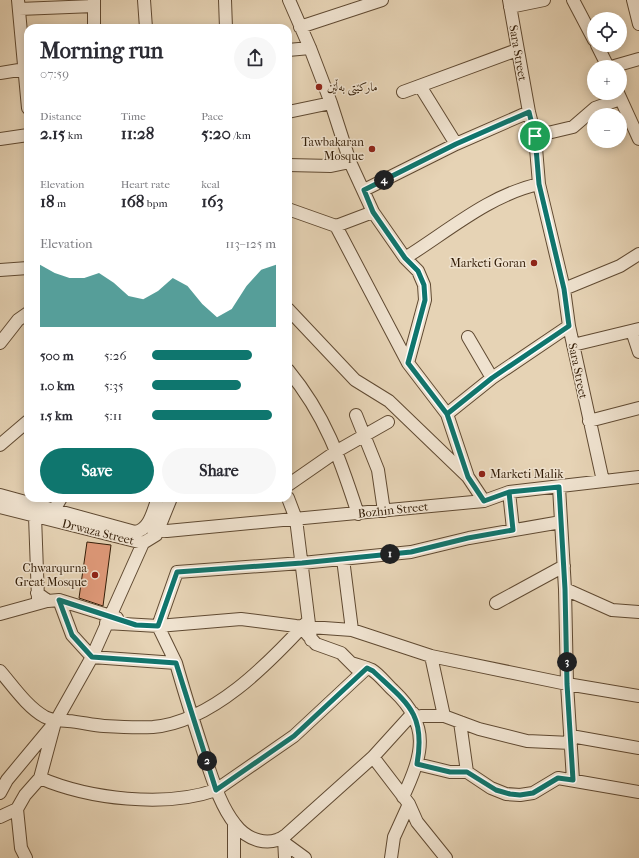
<!DOCTYPE html>
<html lang="en">
<head>
<meta charset="utf-8">
<style>
  :root { --surface:#fff; --page:#f7f7f7; --text:#2b2b33; --muted:#7c7c81; --accent:#0f766e }
  body { margin:0; font-family:"IM FELL French Canon",Amiri,serif; background:var(--page); color:var(--text); height:100vh; display:flex; flex-direction:column; font-size:15px; white-space:nowrap }
  * { box-sizing:border-box; margin:0 }
  p { font-size:13px; color:var(--muted) }
  .icon { flex:none; width:22px; height:22px; fill:none; stroke:currentColor; stroke-width:2; stroke-linecap:round; stroke-linejoin:round }
  .map { position:relative; flex:1; overflow:hidden }
  .panel { position:absolute; left:24px; top:24px; width:268px; height:478px; display:flex; flex-direction:column; background:var(--surface); border-radius:12px; box-shadow:0 2px 10px #0003 }
  .panel>* { flex:none }
  .fabs { position:absolute; left:587px; top:12px; display:grid; gap:8px }
  .fabs a { display:grid; place-items:center; width:40px; height:40px; border-radius:50%; background:var(--surface); box-shadow:0 2px 10px #0003; font-size:20px }
  .pin { position:absolute; display:grid; place-items:center; width:34px; height:34px; color:#fff; margin:-17px; border:2px solid #fff; border-radius:50%; box-shadow:0 1px 4px #0007 }
  .km { position:absolute; width:20px; height:20px; margin:-10px; border-radius:50%; background:#222; color:#fff; font-size:11px; line-height:20px; text-align:center }
  .round { display:grid; place-items:center; flex:none; width:42px; height:42px; border-radius:21px; background:var(--page) }
  .headline { display:flex; align-items:center; justify-content:space-between; height:68px; padding:0 16px }
  h1 { font-size:22px; font-weight:700; line-height:30px }
  .stats { display:grid; grid-template-columns:repeat(3,1fr); gap:6px; height:68px; padding:4px 16px }
  .stats div { display:grid; align-content:center }
  .stats b { font-size:17px; font-weight:700 }
  .stats small { font-size:11px; font-weight:400 }
  .stats p { font-size:11px }
  .chart { height:112px; padding:8px 16px }
  .chart p { display:flex; justify-content:space-between }
  .chart svg { width:100%; height:72px; margin-top:4px; fill:var(--accent); opacity:.7 }
  .cta { display:flex; gap:8px; margin-top:auto; padding:8px 16px }
  .cta a { flex:1; height:46px; border-radius:24px; background:var(--accent); color:#fff; font-size:16px; font-weight:700; line-height:46px; text-align:center }
  .cta a+a { background:var(--page); color:var(--text) }
  ul { padding:0 16px; list-style:none; font-size:13px }
  li { display:grid; grid-template-columns:64px 48px 1fr; align-items:center; height:30px }
  li i { height:10px; border-radius:5px; background:var(--accent) }
  .map>svg:first-child { display:block }
  .building { fill:#df9979; stroke:#331d07 }
  .lines { fill:none; stroke-linecap:round; stroke-linejoin:round }
  .minor-casing { stroke:#604a32; stroke-width:14 }
  .minor { stroke:#efe2cf; stroke-width:12 }
  .route-casing { stroke:#fff; stroke-width:8 }
  .route { stroke:#0f766e; stroke-width:5 }
  .poi-dot { fill:#8f2418; stroke:#efe2cf; stroke-width:1.5 }
  .labels { text-anchor:middle; dominant-baseline:central; stroke-width:3; stroke-linejoin:round; paint-order:stroke }
  .street-label { font-size:12px; fill:#331d07; stroke:#efe2cf }
  .poi-label { font-size:12px; fill:#331d07; stroke:#efe2cf; text-anchor:end }
</style>
</head>
<body>
<div class="map">
<svg width="639" height="858" viewBox="0 0 639 858">
  <rect width="100%" height="100%" fill="#e6d3b5"/>
  <filter id="stains"><feTurbulence type="fractalNoise" baseFrequency=".005" numOctaves="4"/><feColorMatrix values="0 0 0 0 .2 0 0 0 0 .09 0 0 0 0 .02 0 0 0 .5 -.17"/></filter>
  <radialGradient id="worn" r=".72"><stop offset=".6" stop-color="#630" stop-opacity="0"/><stop offset="1" stop-color="#630" stop-opacity=".3"/></radialGradient>
  <path class="building" d="M 87,542 L 111,545 L 103,606 L 79,598 Z"/>
  <g class="lines">
    <defs>
      <path id="minor" d="M 18,0 L 28,108
        M 144,0 L 146,28
        M 225,0 L 226,28
        M 289,0 L 310,48 L 331,103 L 350,162 L 373,212 L 405,258 L 418,271 L 424,285 L 425,300 L 408,363
        M 509,0 L 529,112 L 535,136 L 539,184 L 564,289 L 569,326 L 603,481
        M 573,0 L 594,40
        M 633,0 L 639,24
        M 510,7 L 544,0
        M 19,9 L 94,6
        M 300,27 L 382,0
        M 94,28 L 94,0
        M 597,45 L 608,67
        M 288,50 L 310,48
        M 611,67 L 639,59
        M 0,73 L 25,69
        M 420,86 L 456,144
        M 403,92 L 517,50
        M 618,93 L 639,139
        M 288,112 L 331,103
        M 535,136 L 573,127 L 595,108 L 620,99
        M 0,139 L 28,135
        M 288,165 L 331,166 L 350,162
        M 364,190 L 456,144 L 529,112
        M 288,209 L 336,226 L 373,212
        M 336,226 L 408,363 L 447,414 L 468,477
        M 405,258 C 447,232 489,195 539,184
        M 0,270 L 28,268
        M 564,289 L 620,266 L 639,254
        M 288,309 L 355,380 L 389,401 L 468,477 L 484,501
        M 632,331 L 639,352
        M 468,337 L 492,378
        M 0,343 L 18,320 L 28,313
        M 573,345 L 639,329
        M 288,370 C 326,416 340,459 358,514
        M 447,414 L 492,378 L 569,326
        M 356,415 L 378,470 L 384,511
        M 589,421 L 639,408
        M 0,445 L 28,421
        M 288,485 L 337,451 L 388,422
        M 559,487 L 565,589 L 567,684 L 573,780
        M 509,492 L 513,529
        M 0,495 L 135,532 C 150,530 153,510 158,498
        M 288,498 L 296,519 L 311,640
        M 0,507 L 143,543 L 156,535 L 171,498
        M 54,510 L 61,498
        M 35,516 L 38,599
        M 147,526 L 158,530 L 167,531 L 484,501 L 509,492 L 639,477
        M 343,559 L 352,630
        M 565,589 L 612,610 L 639,612
        M 37,593 L 48,601 L 59,600 L 72,635 L 92,657 L 176,663 C 185,695 195,726 205,757 C 213,780 220,805 235,824 C 247,840 269,848 286,835 L 373,757 L 413,713
        M 59,600 L 117,618
        M 496,603 L 564,566
        M 0,614 L 47,601
        M 106,623 L 158,626 L 241,619 L 296,626 L 352,630 L 431,656 L 567,684 L 639,696
        M 307,634 L 316,644 L 341,653 L 356,668
        M 431,656 L 444,716
        M 176,663 L 158,626 L 177,572 L 302,563 L 411,552 L 469,538 L 561,522
        M 351,663 C 358,665 365,667 372,670 C 380,675 387,685 394,691 C 431,726 423,754 403,797
        M 0,671 C 13,686 27,707 45,717 C 53,721 59,720 68,721 C 80,722 92,725 104,726 C 120,727 137,728 153,727 C 212,722 268,664 306,623
        M 421,716 L 444,716 L 479,729 L 527,741 L 571,743
        M 460,722 L 467,772
        M 571,736 L 639,748
        M 373,757 L 409,804 L 417,822 L 446,858
        M 417,764 L 450,772 L 467,772 L 491,788 L 506,794 L 520,795 L 533,793 L 558,778 L 639,792
        M 40,778 C 89,799 165,808 216,790 L 294,736 L 367,668
        M 0,793 L 7,780 L 56,721 L 92,657 L 143,543
        M 17,809 L 21,848 L 26,858
        M 0,817 L 17,809 L 25,795 L 40,778 L 54,726
        M 284,838 L 285,858
        M 279,839 L 305,858
        M 234,858 L 234,823
        M 391,858 L 394,837 L 409,804"/>
    </defs>
    <use href="#minor" class="minor-casing"/>
    <use href="#minor" class="minor"/>
  </g>
  <g class="lines">
    <defs>
      <path id="route" d="M 535,136 L 539,184 L 564,289 L 569,326 L 492,378 L 447,414 L 468,477 L 484,501 L 509,492 L 513,530 L 468,538 L 411,552 L 302,563 L 177,572 L 158,626 L 136,625 L 59,600 L 72,635 L 92,657 L 176,663 L 216,790 L 294,736 L 367,668 L 373,671 C 407,703 426,713 417,764 L 450,772 L 467,772 L 496,790 L 510,794 L 520,795 L 533,793 L 558,778 L 573,780 L 567,684 L 565,589 L 559,487 L 509,492 L 484,501 L 468,477 L 447,414 L 408,363 L 425,300 L 424,285 L 418,271 L 405,258 L 373,212 L 364,190 L 456,144 L 529,112 L 535,136"/>
    </defs>
    <use href="#route" class="route-casing"/>
    <use href="#route" class="route"/>
  </g>
  <g class="poi-dot">
    <circle cx="319" cy="87" r="4"/>
    <circle cx="372" cy="149" r="4"/>
    <circle cx="534" cy="263" r="4"/>
    <circle cx="482" cy="474" r="4"/>
    <circle cx="95" cy="575" r="4"/>
  </g>
  <g class="labels">
    <g class="street-label">
      <text transform="translate(518 53) rotate(80)">Sara Street</text>
      <text transform="translate(578 371) rotate(78)">Sara Street</text>
      <text transform="translate(393 510) rotate(-6)">Bozhin Street</text>
      <text transform="translate(98 532) rotate(14)">Drwaza Street</text>
    </g>
    <g class="poi-label">
      <text x="327" y="87" text-anchor="start">مارکێتی بەڵێن</text>
      <text x="364" y="142">Tawbakaran<tspan x="364" dy="14">Mosque</tspan></text>
      <text x="526" y="263">Marketi Goran</text>
      <text x="490" y="474" text-anchor="start">Marketi Malik</text>
      <text x="87" y="568">Chwarqurna<tspan x="87" dy="14">Great Mosque</tspan></text>
    </g>
  </g>
  <rect width="100%" height="100%" filter="url(#stains)"/>
  <rect width="100%" height="100%" fill="url(#worn)"/>
</svg>
<div class="fabs">
<a><svg class="icon" aria-label="locate" viewBox="0 0 24 24"><circle cx="12" cy="12" r="6"/><path d="M12 2v4M12 18v4M2 12h4M18 12h4"/></svg></a>
<a>+</a>
<a>−</a>
</div>
<div class="pin" style="left:535px;top:136px;background:#1e9e55"><svg class="icon" aria-label="arrive" viewBox="0 0 24 24"><path d="M6 21V4h12l-3 4 3 4H6"/></svg></div>
<b class="km" style="left:390px;top:554px">1</b>
<b class="km" style="left:207px;top:761px">2</b>
<b class="km" style="left:567px;top:662px">3</b>
<b class="km" style="left:384px;top:180px">4</b>
<section class="panel">
<div class="headline"><div><h1>Morning run</h1><p>07:59</p></div><a class="round"><svg class="icon" aria-label="share" viewBox="0 0 24 24"><path d="M12 15V3M7 8l5-5 5 5M5 13v7h14v-7"/></svg></a></div>
<div class="stats">
<div><p>Distance</p><b>2.15<small> km</small></b></div>
<div><p>Time</p><b>11:28</b></div>
<div><p>Pace</p><b>5:20<small> /km</small></b></div>
</div>
<div class="stats">
<div><p>Elevation</p><b>18<small> m</small></b></div>
<div><p>Heart rate</p><b>168<small> bpm</small></b></div>
<div><p>kcal</p><b>163</b></div>
</div>
<div class="chart"><p><span>Elevation</span>113–125 m</p>
<svg viewBox="0 0 160 44" preserveAspectRatio="none"><path d="M0 44V6L10 11L20 14L30 14L40 11L50 17L60 25L70 27L80 22L90 14L100 19L110 30L120 38L130 33L140 19L150 9L160 6V44z"/></svg>
</div>
<ul>
<li><b>500 m</b>5:26<i style="width:81%"></i></li>
<li><b>1.0 km</b>5:35<i style="width:72%"></i></li>
<li><b>1.5 km</b>5:11<i style="width:97%"></i></li>
</ul>
<div class="cta"><a>Save</a><a>Share</a></div>
</section>
</div>
</body>
</html>
